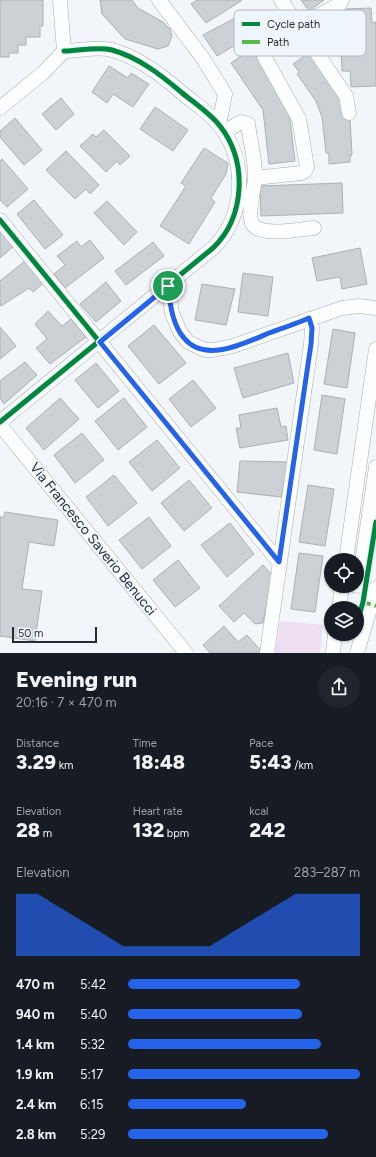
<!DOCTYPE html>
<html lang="en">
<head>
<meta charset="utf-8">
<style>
  :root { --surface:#171b24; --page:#20242c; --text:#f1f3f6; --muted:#9ea1a6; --accent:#2563eb }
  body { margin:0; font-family:Figtree,sans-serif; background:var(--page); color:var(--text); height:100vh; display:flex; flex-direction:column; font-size:15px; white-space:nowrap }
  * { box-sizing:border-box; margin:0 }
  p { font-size:13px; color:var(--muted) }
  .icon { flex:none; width:22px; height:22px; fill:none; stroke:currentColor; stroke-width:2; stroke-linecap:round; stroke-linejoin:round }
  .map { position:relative; height:653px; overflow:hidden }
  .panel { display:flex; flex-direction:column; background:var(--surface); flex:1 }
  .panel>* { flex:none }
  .tools { position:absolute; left:324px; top:553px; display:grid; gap:8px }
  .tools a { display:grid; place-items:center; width:40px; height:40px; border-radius:50%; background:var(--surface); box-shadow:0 1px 3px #0004; font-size:20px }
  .scale { position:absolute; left:12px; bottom:10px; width:85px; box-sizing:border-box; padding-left:4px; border:2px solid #262b31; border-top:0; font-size:11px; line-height:14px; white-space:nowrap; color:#262b31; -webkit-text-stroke:3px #eff5fc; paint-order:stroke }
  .pin { position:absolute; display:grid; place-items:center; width:34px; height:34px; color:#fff; margin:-17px; border:2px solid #fff; border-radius:50%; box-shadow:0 1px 4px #0007 }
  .round { display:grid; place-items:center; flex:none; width:42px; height:42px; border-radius:21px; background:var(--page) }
  .headline { display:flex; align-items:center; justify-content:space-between; height:68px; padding:0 16px }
  h1 { font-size:22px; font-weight:800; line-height:30px }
  .metrics { display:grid; grid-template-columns:repeat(3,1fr); gap:6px; height:68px; padding:4px 16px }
  .metrics div { display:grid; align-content:center }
  .metrics b { font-size:20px; font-weight:800 }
  .metrics small { font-size:11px; font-weight:400 }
  .metrics p { font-size:11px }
  .chart { height:112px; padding:8px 16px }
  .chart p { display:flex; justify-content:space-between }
  .chart svg { width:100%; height:72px; margin-top:4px; fill:var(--accent); opacity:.7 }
  ul { padding:0 16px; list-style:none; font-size:13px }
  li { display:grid; grid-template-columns:64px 48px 1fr; align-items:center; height:30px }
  li i { height:10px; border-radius:5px; background:var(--accent) }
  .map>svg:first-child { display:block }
  .green { fill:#eddef1 }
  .building { fill:#cbd1d5; stroke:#acb1b4 }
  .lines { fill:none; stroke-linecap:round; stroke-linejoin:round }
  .minor-casing { stroke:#a8acb1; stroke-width:15 }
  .minor { stroke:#fdfefe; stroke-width:14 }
  .quiet { stroke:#58b947; stroke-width:4; stroke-dasharray:8 4; stroke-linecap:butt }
  .cycleway-casing { stroke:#eff5fc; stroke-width:8 }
  .cycleway { stroke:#00873e; stroke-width:5 }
  .route-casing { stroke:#fff; stroke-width:8 }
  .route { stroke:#2563eb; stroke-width:5 }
  .labels { text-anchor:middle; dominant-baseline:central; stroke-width:3; stroke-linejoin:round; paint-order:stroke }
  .street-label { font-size:14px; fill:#262b31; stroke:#eff5fc }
  .key { fill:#eff5fc; stroke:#b3b8bf; stroke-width:1 }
  .key-label { font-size:11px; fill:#262b31 }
</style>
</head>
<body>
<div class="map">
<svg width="376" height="653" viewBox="0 0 376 653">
  <rect width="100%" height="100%" fill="#f2f5f9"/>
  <path class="green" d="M 280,621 L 323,625 L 320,653 L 275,653 Z"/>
  <path class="building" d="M 0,0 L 43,0 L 43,26 L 40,26 L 40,37 L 26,37 L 26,45 L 18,45 L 18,53 L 9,53 L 9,57 L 0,57 Z
    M 100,0 L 132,0 L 138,8 L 163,22 L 170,29 L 172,36 L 168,46 L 158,49 L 125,39 L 102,14 Z
    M 197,0 L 241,0 L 241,1 L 206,23 L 191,4 Z
    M 301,0 L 324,0 L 309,11 Z
    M 371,8 L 372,23 L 376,22 L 376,86 L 351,87 L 350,71 L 342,71 L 340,25 L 346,25 L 346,9 Z
    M 250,10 L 262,29 L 217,56 L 203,35 Z
    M 251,49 L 288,103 L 295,161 L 269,164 L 263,110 L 231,63 Z
    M 311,51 L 334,87 L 341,102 L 346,119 L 350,119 L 352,155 L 350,156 L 350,162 L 329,164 L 329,153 L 326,153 L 322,117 L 316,101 L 297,74 L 299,72 L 293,64 Z
    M 109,66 L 128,78 L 131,73 L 149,84 L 133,107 L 113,94 L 107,103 L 92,92 Z
    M 61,98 L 74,114 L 56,130 L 42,114 Z
    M 155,107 L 188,130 L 173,151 L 140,129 Z
    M 15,118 L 42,150 L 24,165 L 0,137 L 0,131 Z
    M 104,130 L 130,156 L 120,165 L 117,161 L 106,172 L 80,146 L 93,134 L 96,137 Z
    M 204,148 L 228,163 L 226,174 L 211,198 L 215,202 L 189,244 L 160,226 L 186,186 L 181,183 Z
    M 66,151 L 99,185 L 90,194 L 86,189 L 75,199 L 46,170 Z
    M 2,159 L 28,189 L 7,207 L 0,200 L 0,161 Z
    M 342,183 L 343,213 L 261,216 L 260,186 Z
    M 34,200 L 63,235 L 45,249 L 17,214 Z
    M 107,201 L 137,232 L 124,245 L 94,213 Z
    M 0,228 L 15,245 L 0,258 Z
    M 90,240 L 104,258 L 65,288 L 54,274 L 65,265 L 57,256 L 77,241 L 81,247 Z
    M 153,242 L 164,256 L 126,285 L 115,271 Z
    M 360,248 L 367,284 L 342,289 L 340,277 L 317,281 L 312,258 Z
    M 26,260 L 45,282 L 33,292 L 29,288 L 1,306 L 0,305 L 0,281 Z
    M 243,273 L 273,277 L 268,316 L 238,312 Z
    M 106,282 L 121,301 L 96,322 L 80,304 Z
    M 202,284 L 235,289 L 226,325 L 195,320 Z
    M 48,311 L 62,326 L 71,319 L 86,337 L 50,364 L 36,348 L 47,339 L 35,324 Z
    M 154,325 L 186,363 L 159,384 L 128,346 Z
    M 0,327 L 16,346 L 0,359 Z
    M 333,329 L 355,333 L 347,388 L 324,384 Z
    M 288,353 L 294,383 L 243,398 L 234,368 Z
    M 25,362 L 37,375 L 4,404 L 0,398 L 0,381 Z
    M 96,363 L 119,391 L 98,408 L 75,380 Z
    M 193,380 L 216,408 L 191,427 L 169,399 Z
    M 322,395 L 345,399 L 337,454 L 314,450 Z
    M 60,398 L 79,419 L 44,450 L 26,428 Z
    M 124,398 L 147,427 L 118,450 L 95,421 Z
    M 277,408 L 281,427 L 286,426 L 288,440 L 240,448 L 236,428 L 241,428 L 239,415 Z
    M 82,433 L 104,460 L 75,483 L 54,455 Z
    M 157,440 L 180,468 L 152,491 L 129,462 Z
    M 240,461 L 289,462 L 281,497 L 237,492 Z
    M 114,475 L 137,503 L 108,526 L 86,497 Z
    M 189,480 L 212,508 L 184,531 L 161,503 Z
    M 308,485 L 334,489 L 325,546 L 299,542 Z
    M 5,512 L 58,520 L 54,546 L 29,542 L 22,589 L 42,591 L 35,641 L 0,636 L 0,517 L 4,517 Z
    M 149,517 L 171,546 L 142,569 L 119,540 Z
    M 230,523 L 254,554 L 227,577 L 201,545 Z
    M 299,553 L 323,556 L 315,612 L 291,609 Z
    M 178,560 L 200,588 L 175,607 L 153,580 Z
    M 263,565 L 272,575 L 263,623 L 255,624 L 244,613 L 234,622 L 219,606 Z
    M 224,626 L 238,642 L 247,635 L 263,653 L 210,653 L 203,645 Z"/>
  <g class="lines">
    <defs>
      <path id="minor" d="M 60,0 L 64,51
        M 159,0 L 202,57 L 225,94 L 219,125
        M 281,0 L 346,96 L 349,113
        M 0,108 L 43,73 L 64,51
        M 224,132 L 241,122 L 248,124 C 250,141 256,163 255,179 C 254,190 245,220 255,227 C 268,236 299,229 314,228
        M 255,178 L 301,173 L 305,171 L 307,167 L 299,119 L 264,56 L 264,49 L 267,42 L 340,4 L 342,0
        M 0,220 L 279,562
        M 168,286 L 172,313 L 180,332 L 188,342 L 205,350 L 213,350 L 233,346 L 342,308 L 359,306 L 376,308
        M 0,422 L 213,248 C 245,217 248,162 220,126 C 210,113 194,103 181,92 C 161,75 138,57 112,50 C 97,46 79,51 64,51
        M 0,425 L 186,653
        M 346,560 L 376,349
        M 357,586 L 359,583 L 376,467
        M 339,608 L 342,586
        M 267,653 L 311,344 L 312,328 L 309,319
        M 333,653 L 335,634
        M 357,653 L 376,588"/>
    </defs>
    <use href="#minor" class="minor-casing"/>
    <use href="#minor" class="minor"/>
    <path class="quiet" d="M 363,602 L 376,606"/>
    <defs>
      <path id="cycleway" d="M 0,220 L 279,562
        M 0,422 L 213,248 C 245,217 248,162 220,126 C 210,113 194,103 181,92 C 161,75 138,57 112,50 C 97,46 79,51 64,51
        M 357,623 L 363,602 L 376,522"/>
    </defs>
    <use href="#cycleway" class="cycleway-casing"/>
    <use href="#cycleway" class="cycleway"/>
  </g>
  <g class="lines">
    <defs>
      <path id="route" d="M 168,286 C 170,303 172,324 184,338 C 205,364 245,343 269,333 C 282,328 296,324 309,318 L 312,328 L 311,344 L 279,562 L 100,342 Z"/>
    </defs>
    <use href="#route" class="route-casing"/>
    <use href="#route" class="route"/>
  </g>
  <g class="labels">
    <g class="street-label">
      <text transform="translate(93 539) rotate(51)">Via Francesco Saverio Benucci</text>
    </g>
  </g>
  <rect x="234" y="10" width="132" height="46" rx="6" class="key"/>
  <rect x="242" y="22" width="18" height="4" fill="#00873e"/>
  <rect x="242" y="40" width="18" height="4" fill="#58b947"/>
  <g class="key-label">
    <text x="267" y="28">Cycle path</text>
    <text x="267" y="46">Path</text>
  </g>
</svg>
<div class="tools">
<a><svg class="icon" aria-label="locate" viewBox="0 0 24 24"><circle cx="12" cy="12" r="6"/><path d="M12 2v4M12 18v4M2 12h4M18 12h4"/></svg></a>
<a><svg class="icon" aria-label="layers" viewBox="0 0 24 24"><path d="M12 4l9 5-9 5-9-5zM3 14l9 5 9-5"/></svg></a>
</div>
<div class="scale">50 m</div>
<div class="pin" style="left:168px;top:286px;background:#1e9e55"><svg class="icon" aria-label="arrive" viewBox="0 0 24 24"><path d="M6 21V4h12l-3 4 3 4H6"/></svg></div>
</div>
<section class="panel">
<div class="headline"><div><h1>Evening run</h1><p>20:16 · 7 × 470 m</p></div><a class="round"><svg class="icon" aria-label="share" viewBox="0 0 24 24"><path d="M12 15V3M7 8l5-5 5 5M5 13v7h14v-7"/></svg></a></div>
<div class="metrics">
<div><p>Distance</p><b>3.29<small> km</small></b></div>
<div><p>Time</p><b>18:48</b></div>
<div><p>Pace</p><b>5:43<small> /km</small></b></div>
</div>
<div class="metrics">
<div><p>Elevation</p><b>28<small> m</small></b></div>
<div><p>Heart rate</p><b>132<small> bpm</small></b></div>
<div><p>kcal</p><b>242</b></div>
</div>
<div class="chart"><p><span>Elevation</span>283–287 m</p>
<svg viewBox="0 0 160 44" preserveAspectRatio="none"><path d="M0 44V6L10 6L20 14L30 22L40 30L50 38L60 38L70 38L80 38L90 38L100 30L110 22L120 14L130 6L140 6L150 6L160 6V44z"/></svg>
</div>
<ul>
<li><b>470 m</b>5:42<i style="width:74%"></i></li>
<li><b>940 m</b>5:40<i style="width:75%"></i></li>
<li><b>1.4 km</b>5:32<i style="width:83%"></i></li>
<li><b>1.9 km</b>5:17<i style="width:100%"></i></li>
<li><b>2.4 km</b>6:15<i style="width:51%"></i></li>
<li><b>2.8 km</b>5:29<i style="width:86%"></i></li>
</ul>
</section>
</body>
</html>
